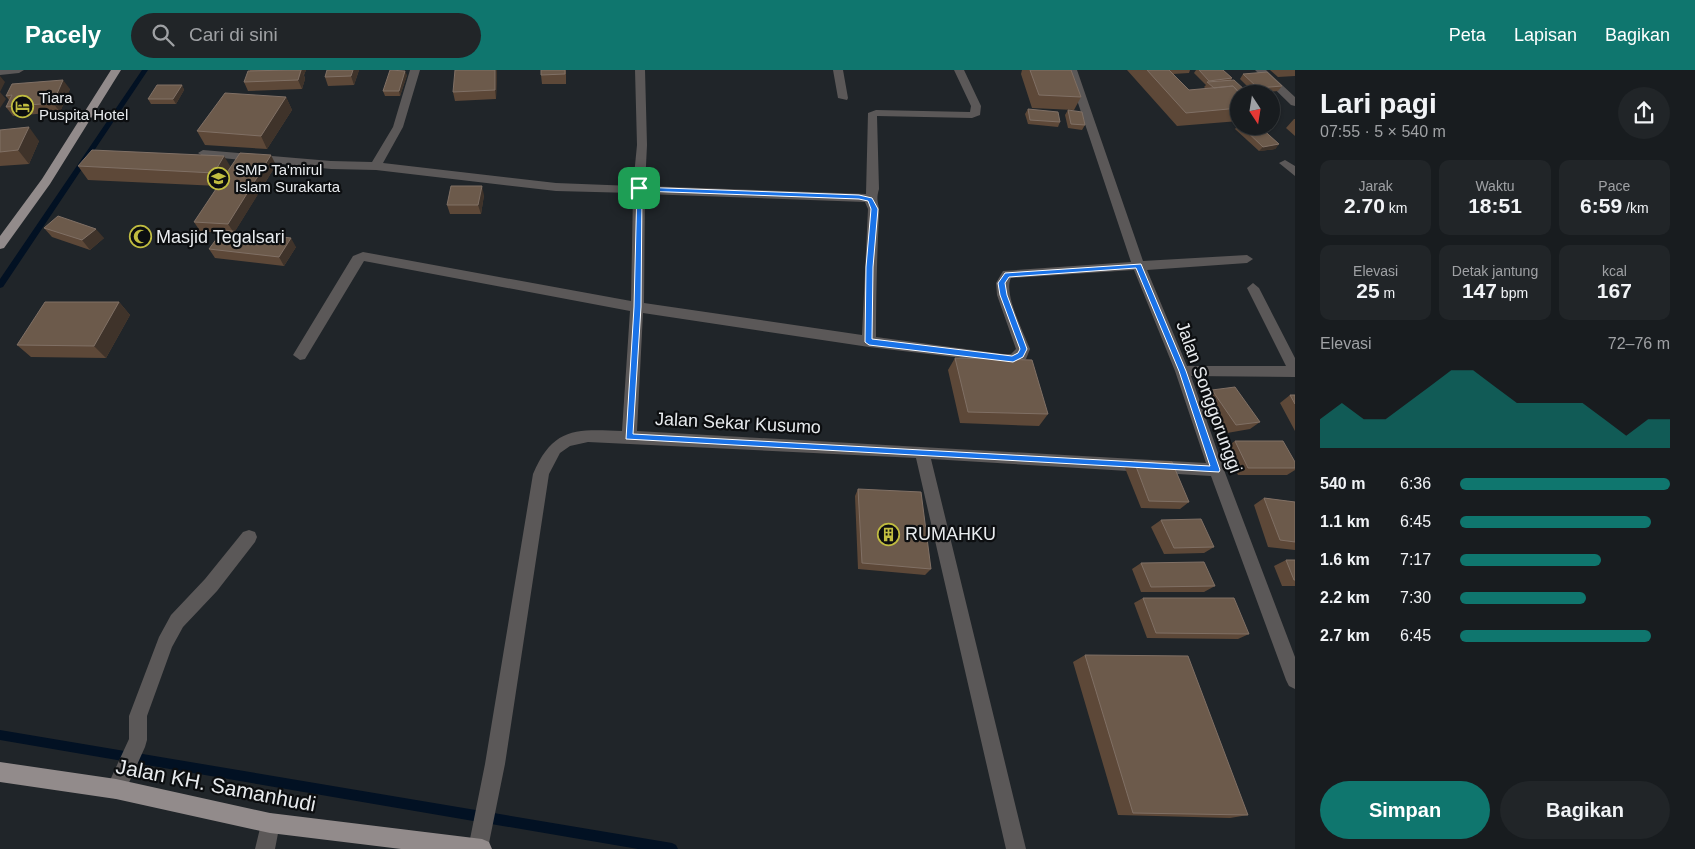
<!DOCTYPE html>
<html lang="id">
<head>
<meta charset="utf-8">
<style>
  :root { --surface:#181c1f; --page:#212528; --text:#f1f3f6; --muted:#9fa1a4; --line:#363a3d; --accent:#0f766e }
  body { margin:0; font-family:Arial,sans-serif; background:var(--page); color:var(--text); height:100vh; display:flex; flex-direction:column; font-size:19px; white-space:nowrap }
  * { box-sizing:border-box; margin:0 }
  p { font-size:16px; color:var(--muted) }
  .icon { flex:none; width:28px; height:28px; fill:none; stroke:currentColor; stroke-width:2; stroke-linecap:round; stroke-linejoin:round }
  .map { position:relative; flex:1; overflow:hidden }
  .sheet { display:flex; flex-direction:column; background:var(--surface); width:400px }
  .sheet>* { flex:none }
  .needle { width:32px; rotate:168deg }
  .tools { position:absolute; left:1230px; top:15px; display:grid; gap:10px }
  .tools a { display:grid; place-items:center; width:50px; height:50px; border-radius:50%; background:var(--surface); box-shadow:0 1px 4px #0004,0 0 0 1px var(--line); font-size:25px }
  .pin { position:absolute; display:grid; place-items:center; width:42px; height:42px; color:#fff; margin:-21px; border-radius:10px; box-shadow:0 2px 8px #0006 }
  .round { display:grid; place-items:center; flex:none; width:52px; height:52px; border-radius:26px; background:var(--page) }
  .overview { display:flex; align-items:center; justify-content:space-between; height:85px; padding:0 25px }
  h1 { font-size:28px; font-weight:700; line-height:38px }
  .figures { display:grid; grid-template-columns:repeat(3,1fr); gap:8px; height:85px; padding:5px 25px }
  .figures div { display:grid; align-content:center; border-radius:10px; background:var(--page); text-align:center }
  .figures b { font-size:21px; font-weight:700 }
  .figures small { font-size:14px; font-weight:400 }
  .figures p { font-size:14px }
  .chart { height:140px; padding:10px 25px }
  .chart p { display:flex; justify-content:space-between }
  .chart svg { width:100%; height:90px; margin-top:5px; fill:var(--accent); opacity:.7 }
  .cta { display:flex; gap:10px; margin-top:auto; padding:10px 25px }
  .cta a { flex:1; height:58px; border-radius:30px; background:var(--accent); color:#fff; font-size:20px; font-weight:700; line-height:58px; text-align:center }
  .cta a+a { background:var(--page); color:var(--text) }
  ul { padding:0 25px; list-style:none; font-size:16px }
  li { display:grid; grid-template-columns:80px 60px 1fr; align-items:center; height:38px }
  li i { height:12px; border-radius:6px; background:var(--accent) }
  header { display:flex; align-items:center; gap:30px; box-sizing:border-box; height:70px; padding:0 25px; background:var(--accent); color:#fff }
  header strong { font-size:24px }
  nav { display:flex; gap:28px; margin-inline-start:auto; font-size:18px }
  .search { width:350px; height:45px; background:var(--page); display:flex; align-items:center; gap:12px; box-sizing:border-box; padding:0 18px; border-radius:28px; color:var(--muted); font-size:19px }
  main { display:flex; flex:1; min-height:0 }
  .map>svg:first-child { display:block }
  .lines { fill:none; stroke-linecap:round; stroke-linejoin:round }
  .stream { fill:#021123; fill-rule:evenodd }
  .minor { fill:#5b5858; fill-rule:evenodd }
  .major { fill:#928b8b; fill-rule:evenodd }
  .wall { fill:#5d4838 }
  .shaded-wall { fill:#3f332a }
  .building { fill:#6c5a4b; stroke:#807065 }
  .route { fill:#1a73e8; stroke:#fff; fill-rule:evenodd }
  .labels { text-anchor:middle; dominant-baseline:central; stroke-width:4.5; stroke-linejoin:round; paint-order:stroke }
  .far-poi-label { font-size:15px; fill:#e8ebee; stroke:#0c0e10; text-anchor:start }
  .poi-label { font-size:18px; fill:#e8ebee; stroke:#0c0e10; text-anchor:start }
  .street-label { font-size:18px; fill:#e8ebee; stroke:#0c0e10 }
  .near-street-label { font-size:21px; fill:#e8ebee; stroke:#0c0e10 }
</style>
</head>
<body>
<header>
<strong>Pacely</strong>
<div class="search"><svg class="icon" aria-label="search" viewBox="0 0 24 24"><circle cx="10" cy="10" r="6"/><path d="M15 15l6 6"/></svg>Cari di sini</div>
<nav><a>Peta</a><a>Lapisan</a><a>Bagikan</a></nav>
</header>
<main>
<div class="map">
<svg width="1295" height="779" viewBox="0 0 1295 779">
  <rect width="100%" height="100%" fill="#202529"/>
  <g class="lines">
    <path class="stream" d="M 142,0 L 148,0 L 3,217 L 0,218 L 0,209 Z
      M 0,660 L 672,773 L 676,775 L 678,779 L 638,779 L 0,670 Z"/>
    <path class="minor" d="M 0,0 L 24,0 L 19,3 L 0,5 Z
      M 410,0 L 420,0 L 403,57 L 383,93 L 556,113 L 633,116 L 637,75 L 635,0 L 645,0 L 647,75 L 645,116 L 866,124 L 868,43 L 876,40 L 970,42 L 971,36 L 954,0 L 964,0 L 981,36 L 980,45 L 972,48 L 877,46 L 879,119 C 875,133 880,133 879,145 C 877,186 876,226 876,267 L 1003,284 L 1011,284 L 1016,279 L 997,225 L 996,213 L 1003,201 L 1131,192 L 1067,0 L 1077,0 L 1143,191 L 1247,185 L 1253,189 L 1247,193 L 1147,200 L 1187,296 L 1286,296 L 1247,218 L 1253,213 L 1259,218 L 1295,288 L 1295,307 L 1191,306 L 1224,400 L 1295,587 L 1295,619 L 1289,616 L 1286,610 L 1211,406 L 931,389 L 1026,779 L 1006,779 L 916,388 L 588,372 L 570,376 L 560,383 L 549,404 L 505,694 L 488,778 L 468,779 L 485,694 L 533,404 C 553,357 576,359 622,361 L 630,241 L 364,191 L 305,289 L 300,290 L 293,285 L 353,186 L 363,182 L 631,231 L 633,123 L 556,121 L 376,100 L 331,99 L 203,86 L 198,83 L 203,80 L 331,91 L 372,92 L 393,57 ZM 645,124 L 865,132 L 868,139 L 862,265 L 644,233 ZM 1134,200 L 1175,301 L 1206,393 L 637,361 L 643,243 L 869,277 L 1013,294 L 1026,289 L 1030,279 C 1024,263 1003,223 1011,208 Z
      M 833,0 L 843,0 L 848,28 L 847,30 L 838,28 Z
      M 1255,0 L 1266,0 L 1295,27 L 1295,36 L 1291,35 Z
      M 1285,90 L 1295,96 L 1295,106 L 1279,93 Z
      M 249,460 L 255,462 L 257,467 L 255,472 L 217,521 L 183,557 L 172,577 L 147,646 L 147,670 L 145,677 L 123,726 L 116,729 L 109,726 L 106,719 L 129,669 L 129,646 L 159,567 L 171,545 L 205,509 L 243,462 Z
      M 270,743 L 277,746 L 280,753 L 275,779 L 255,779 L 263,746 Z"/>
    <path class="major" d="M 111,0 L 121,0 L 50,114 L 4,178 L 0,179 L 0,166 L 42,109 Z
      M 0,692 L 116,709 L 270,743 L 482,769 L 489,772 L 492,779 L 401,779 L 270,763 L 116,729 L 0,712 Z"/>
  </g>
  <path class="wall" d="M 250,0 L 306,0 L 304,5 L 305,9 L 302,19 L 248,21 L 244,12 L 250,1 Z
    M 359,0 L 354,15 L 328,16 L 325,7 Z
    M 497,0 L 496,29 L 455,31 L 453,22 Z
    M 566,0 L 566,14 L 542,14 L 541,5 Z
    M 1022,0 L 1071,0 L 1081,27 L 1074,40 L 1032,38 L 1021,4 Z
    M 1127,0 L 1190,0 L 1189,3 L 1173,4 L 1189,20 L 1206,19 L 1204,17 L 1206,15 L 1194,3 L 1196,0 L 1223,0 L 1232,8 L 1231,10 L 1247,22 L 1245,24 L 1239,24 L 1239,51 L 1177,56 Z
    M 1270,0 L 1295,0 L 1295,6 L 1278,7 Z
    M 1243,4 L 1282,16 L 1278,21 L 1254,23 L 1240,9 Z
    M 407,5 L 400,26 L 385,26 L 383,21 Z
    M 182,15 L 184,20 L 176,34 L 151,34 L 148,29 Z
    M 70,19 L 60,42 L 13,46 L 6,37 L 9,30 L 6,26 Z
    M 286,27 L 292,40 L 267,79 L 205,75 L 197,61 Z
    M 1028,39 L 1060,52 L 1058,57 L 1028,54 L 1025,44 Z
    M 1068,40 L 1085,55 L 1082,60 L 1068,58 L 1065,45 Z
    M 1294,49 L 1295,49 L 1295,66 L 1286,58 Z
    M 1239,54 L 1239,56 L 1259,56 L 1279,74 L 1275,79 L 1259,81 L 1235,59 Z
    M 0,60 L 39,71 L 29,94 L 0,96 Z
    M 276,95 L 235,161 L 296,177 L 284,196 L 215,188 L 209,179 L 221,163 L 200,161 L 194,152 L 219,116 L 88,110 L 78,96 L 231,98 Z
    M 484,125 L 481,144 L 450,144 L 447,135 Z
    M 44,158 L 104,168 L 90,180 L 52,167 Z
    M 119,232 L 130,245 L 106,288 L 31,287 L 17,275 Z
    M 955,288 L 1048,344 L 1039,356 L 960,353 L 948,300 Z
    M 1212,320 L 1260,352 L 1250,359 L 1227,363 L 1203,328 Z
    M 1290,325 L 1295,325 L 1295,361 L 1280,333 Z
    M 1235,371 L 1295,392 L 1295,400 L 1287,405 L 1238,405 L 1225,378 Z
    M 1134,391 L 1189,432 L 1180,439 L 1141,438 L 1125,398 Z
    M 858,419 L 931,499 L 925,505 L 858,499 L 855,426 Z
    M 1264,428 L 1295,432 L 1295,480 L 1268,477 L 1254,435 Z
    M 1161,450 L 1214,477 L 1204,483 L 1164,484 L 1151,457 Z
    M 1286,490 L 1295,490 L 1295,516 L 1282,516 L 1274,496 Z
    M 1141,493 L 1215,516 L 1204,522 L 1141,522 L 1132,499 Z
    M 1143,528 L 1249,564 L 1238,569 L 1147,568 L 1134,533 Z
    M 1085,585 L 1248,745 L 1230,748 L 1118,745 L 1073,592 Z"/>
  <path class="shaded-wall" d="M 302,0 L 306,0 L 304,5 Z
    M 302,0 L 305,9 L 302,19 L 298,10 Z
    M 353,0 L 359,0 L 354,15 L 351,6 Z
    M 495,0 L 497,0 L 496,29 L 495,20 Z
    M 405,1 L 407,5 L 400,26 L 399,21 Z
    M 0,6 L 5,12 L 0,22 L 6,29 L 0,38 Z
    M 63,10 L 70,19 L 60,42 L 53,33 Z
    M 182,15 L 184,20 L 176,34 L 173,29 Z
    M 286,27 L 292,40 L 267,79 L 261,66 Z
    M 29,57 L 39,71 L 29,94 L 18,80 Z
    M 1279,74 L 1275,79 L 1259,81 L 1263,77 Z
    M 271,85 L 276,95 L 234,163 L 228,154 Z
    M 224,86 L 232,99 L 221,116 L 214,103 Z
    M 482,116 L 484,125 L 481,144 L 478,135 Z
    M 96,159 L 104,168 L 90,180 L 82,170 Z
    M 291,168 L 296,177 L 284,196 L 279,187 Z
    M 119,232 L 130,245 L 106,288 L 94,276 Z"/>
  <path class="building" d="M 288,0 L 301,0 L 298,10 L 244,12 L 248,1 Z
    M 327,0 L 353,0 L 351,6 L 325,7 Z
    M 390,0 L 405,1 L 399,21 L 383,21 Z
    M 455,0 L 495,0 L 495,20 L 453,22 Z
    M 541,0 L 565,0 L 565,4 L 541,5 Z
    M 1030,0 L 1071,0 L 1081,27 L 1039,25 Z
    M 1147,0 L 1169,0 L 1189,20 L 1233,16 L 1240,24 L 1239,24 L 1239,38 L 1186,43 Z
    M 1199,0 L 1223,0 L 1232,8 L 1209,11 Z
    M 1267,2 L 1282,16 L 1258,18 L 1243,4 Z
    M 63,10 L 53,33 L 6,37 L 12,25 L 6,26 L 12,14 Z
    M 1234,10 L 1247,22 L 1239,22 L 1233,16 L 1214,18 L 1207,12 Z
    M 157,15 L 182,15 L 173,29 L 148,29 Z
    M 225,23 L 286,27 L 261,66 L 197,61 Z
    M 1028,39 L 1058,42 L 1060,52 L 1030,50 Z
    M 1068,40 L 1082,42 L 1085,55 L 1071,54 Z
    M 1241,56 L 1259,56 L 1279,74 L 1263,77 Z
    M 29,57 L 18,80 L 0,82 L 0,60 Z
    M 92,80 L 224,86 L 214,103 L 78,96 Z
    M 240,83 L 271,85 L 228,154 L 194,152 Z
    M 451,116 L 482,116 L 478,135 L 447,135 Z
    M 58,146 L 96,159 L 82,170 L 44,158 Z
    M 223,160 L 291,168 L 279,187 L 209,179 Z
    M 45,232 L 119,232 L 94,276 L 17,275 Z
    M 955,288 L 1032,290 L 1048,344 L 968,342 Z
    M 1235,317 L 1260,352 L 1236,355 L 1212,320 Z
    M 1290,325 L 1295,325 L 1295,334 Z
    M 1235,371 L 1283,371 L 1295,392 L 1295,398 L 1248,398 Z
    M 1134,391 L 1172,392 L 1189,432 L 1149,431 Z
    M 858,419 L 921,422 L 931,499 L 862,493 Z
    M 1264,428 L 1295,432 L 1295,472 L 1280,470 Z
    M 1201,449 L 1214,477 L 1174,478 L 1161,450 Z
    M 1286,490 L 1295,490 L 1295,510 L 1294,510 Z
    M 1204,492 L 1215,516 L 1151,517 L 1141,493 Z
    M 1143,528 L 1234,528 L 1249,564 L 1156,563 Z
    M 1085,585 L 1188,586 L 1248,745 L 1133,743 Z"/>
  <path class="route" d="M 637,117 L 859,125 L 872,128 L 878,139 L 873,197 L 872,269 L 1012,286 L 1018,283 L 1020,279 L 1000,225 L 998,213 L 1005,203 L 1141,194 L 1186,301 L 1220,400 L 1219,402 L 626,369 L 634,237 ZM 642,121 L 859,129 L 868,131 L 871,139 L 866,197 L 865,272 L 869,275 L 1013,292 L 1023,287 L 1027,279 L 1007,225 L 1005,213 L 1009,207 L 1136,198 L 1179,301 L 1210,396 L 633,364 L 641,237 Z"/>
  <defs>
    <symbol id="hotel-ring" viewBox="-11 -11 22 22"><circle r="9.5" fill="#0c0e10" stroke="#c1bd40" stroke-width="1.5"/><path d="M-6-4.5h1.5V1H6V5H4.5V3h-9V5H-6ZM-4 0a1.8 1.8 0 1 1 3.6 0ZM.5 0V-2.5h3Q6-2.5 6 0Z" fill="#c1bd40"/></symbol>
    <symbol id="school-ring" viewBox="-11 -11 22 22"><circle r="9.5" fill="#0c0e10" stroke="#c1bd40" stroke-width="1.5"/><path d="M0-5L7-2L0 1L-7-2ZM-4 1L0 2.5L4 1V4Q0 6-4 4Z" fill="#c1bd40"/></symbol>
    <symbol id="mosque-ring" viewBox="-11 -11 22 22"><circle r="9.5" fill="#0c0e10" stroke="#c1bd40" stroke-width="1.5"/><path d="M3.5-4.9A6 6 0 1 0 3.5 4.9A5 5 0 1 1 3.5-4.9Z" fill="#c1bd40"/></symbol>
    <symbol id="building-ring" viewBox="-11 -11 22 22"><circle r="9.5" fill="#0c0e10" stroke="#c1bd40" stroke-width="1.5"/><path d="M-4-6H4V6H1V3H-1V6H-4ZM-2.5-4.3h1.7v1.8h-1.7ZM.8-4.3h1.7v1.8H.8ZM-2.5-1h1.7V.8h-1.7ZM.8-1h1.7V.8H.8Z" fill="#c1bd40"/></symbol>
  </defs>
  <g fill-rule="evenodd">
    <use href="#hotel-ring" x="10" y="24" width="25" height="25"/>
    <use href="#school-ring" x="206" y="96" width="25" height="25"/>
    <use href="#mosque-ring" x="128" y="154" width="25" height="25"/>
    <use href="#building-ring" x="876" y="452" width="25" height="25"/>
  </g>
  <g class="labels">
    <g class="far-poi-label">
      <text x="39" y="27">Tiara<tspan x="39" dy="17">Puspita Hotel</tspan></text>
      <text x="235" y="99">SMP Ta'mirul<tspan x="235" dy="17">Islam Surakarta</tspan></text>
    </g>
    <g class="poi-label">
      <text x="156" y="167">Masjid Tegalsari</text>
      <text x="905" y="464">RUMAHKU</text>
    </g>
    <g class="street-label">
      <text transform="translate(1209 327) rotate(70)">Jalan Songgorunggi</text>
      <text transform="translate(738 353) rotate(3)">Jalan Sekar Kusumo</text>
    </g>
    <g class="near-street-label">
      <text transform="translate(216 715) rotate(11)">Jalan KH. Samanhudi</text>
    </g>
  </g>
</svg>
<div class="tools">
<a><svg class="needle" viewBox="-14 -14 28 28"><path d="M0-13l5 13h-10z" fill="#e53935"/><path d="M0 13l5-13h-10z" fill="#9fa1a4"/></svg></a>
</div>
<div class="pin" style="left:639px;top:118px;background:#1e9e55"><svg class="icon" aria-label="arrive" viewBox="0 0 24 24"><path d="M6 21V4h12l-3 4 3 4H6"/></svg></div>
</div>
<section class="sheet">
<div class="overview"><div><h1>Lari pagi</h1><p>07:55 · 5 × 540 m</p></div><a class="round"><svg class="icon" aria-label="share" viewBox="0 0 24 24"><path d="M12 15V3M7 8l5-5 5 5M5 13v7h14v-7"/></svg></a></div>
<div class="figures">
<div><p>Jarak</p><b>2.70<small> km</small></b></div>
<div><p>Waktu</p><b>18:51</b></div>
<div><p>Pace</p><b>6:59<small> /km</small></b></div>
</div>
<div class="figures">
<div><p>Elevasi</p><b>25<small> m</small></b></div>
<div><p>Detak jantung</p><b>147<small> bpm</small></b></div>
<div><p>kcal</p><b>167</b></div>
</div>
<div class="chart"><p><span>Elevasi</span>72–76 m</p>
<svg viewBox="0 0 160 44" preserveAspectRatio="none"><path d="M0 44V30L10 22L20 30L30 30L40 22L50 14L60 6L70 6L80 14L90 22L100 22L110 22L120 22L130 30L140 38L150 30L160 30V44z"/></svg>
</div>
<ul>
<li><b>540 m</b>6:36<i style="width:100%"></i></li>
<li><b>1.1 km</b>6:45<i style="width:91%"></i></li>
<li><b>1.6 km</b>7:17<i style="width:67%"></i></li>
<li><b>2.2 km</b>7:30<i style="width:60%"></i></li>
<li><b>2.7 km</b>6:45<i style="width:91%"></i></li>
</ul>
<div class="cta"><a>Simpan</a><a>Bagikan</a></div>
</section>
</main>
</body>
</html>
